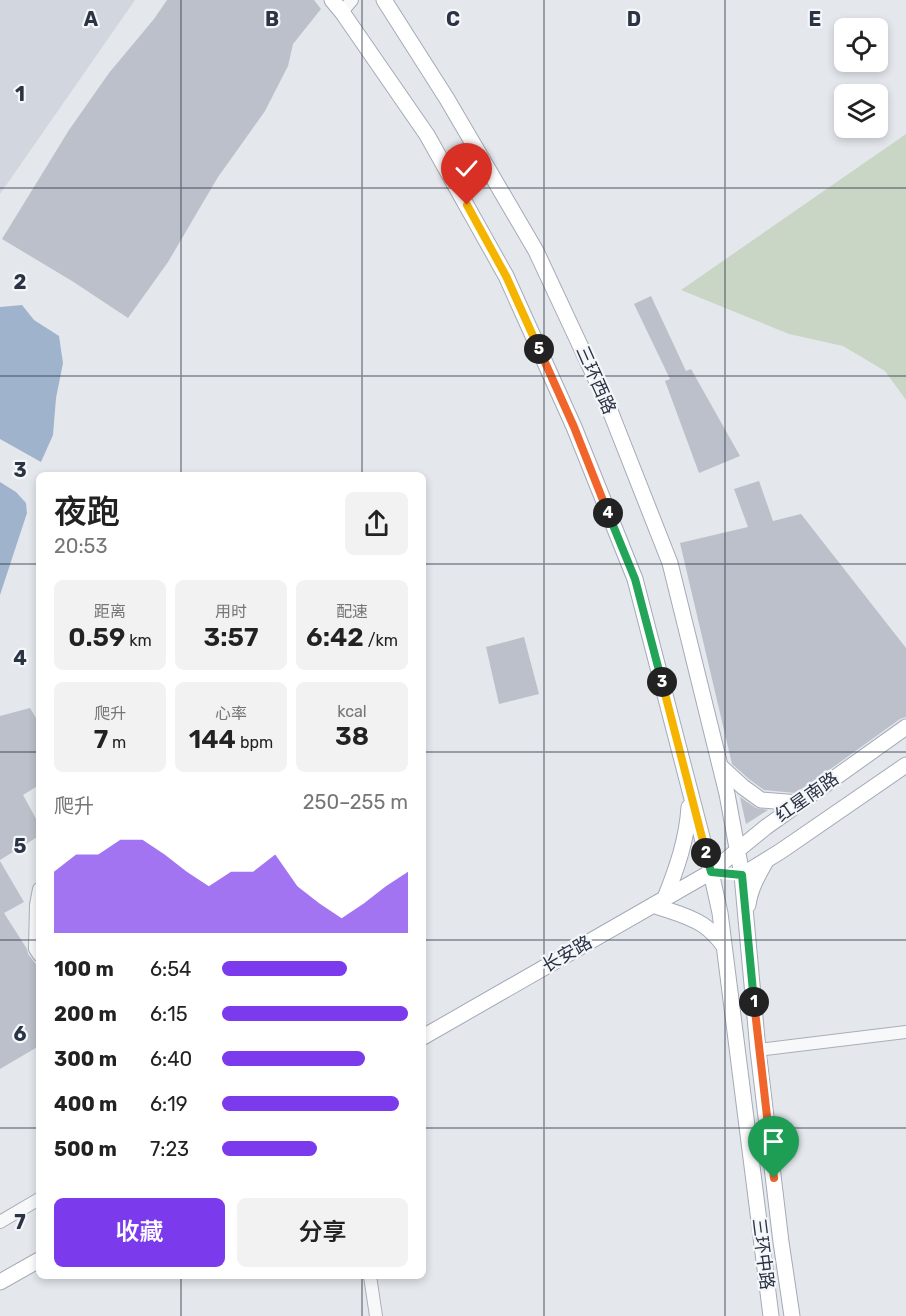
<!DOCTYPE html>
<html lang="zh">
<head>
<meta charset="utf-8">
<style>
  :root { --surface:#fff; --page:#f2f2f2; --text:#222; --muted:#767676; --accent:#7c3aed }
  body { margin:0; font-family:Rubik,"Noto Sans SC",sans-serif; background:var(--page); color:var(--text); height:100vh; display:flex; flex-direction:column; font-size:22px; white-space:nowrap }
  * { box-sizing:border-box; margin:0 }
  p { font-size:20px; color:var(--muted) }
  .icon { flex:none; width:33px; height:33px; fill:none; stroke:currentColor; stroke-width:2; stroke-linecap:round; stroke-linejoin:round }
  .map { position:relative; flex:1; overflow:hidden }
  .details { position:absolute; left:36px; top:472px; width:390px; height:807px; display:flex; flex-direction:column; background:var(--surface); border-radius:9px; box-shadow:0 3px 9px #0003 }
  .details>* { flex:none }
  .controls { position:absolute; left:834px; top:18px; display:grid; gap:12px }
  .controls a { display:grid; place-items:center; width:54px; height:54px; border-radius:9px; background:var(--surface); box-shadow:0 3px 9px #0003; font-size:30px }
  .pin { position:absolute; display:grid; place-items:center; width:51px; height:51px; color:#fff; margin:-62px -26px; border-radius:50% 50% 50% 0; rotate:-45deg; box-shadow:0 0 6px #0007 }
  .pin .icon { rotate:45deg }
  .km { position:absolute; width:30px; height:30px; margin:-15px; border-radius:50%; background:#222; color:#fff; font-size:16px; line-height:30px; text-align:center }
  .round { display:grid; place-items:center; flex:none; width:63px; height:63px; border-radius:9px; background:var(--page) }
  .overview { display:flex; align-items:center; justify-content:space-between; height:102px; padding:0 18px }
  h1 { font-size:33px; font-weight:600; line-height:45px }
  .figures { display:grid; grid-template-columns:repeat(3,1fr); gap:9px; height:102px; padding:6px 18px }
  .figures div { display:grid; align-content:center; border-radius:9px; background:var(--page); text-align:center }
  .figures b { font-size:26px; font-weight:600 }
  .figures small { font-size:16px; font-weight:400 }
  .figures p { font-size:16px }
  .chart { height:168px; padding:12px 18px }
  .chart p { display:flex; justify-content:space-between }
  .chart svg { width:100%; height:108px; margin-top:6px; fill:var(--accent); opacity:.7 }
  .cta { display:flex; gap:12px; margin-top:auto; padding:12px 18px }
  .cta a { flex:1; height:69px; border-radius:9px; background:var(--accent); color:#fff; font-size:24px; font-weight:600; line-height:69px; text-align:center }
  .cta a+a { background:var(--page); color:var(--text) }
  ul { padding:0 18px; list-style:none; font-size:20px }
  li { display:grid; grid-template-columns:96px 72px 1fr; align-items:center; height:45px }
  li i { height:15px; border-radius:8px; background:var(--accent) }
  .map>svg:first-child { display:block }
  .built { fill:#d2d6de }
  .green { fill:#c9d6c5 }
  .water { fill:#9fb4cc }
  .building { fill:#bbc0ca }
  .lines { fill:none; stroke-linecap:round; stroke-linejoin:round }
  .minor-casing { stroke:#a9aeb7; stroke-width:14 }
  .major-casing { stroke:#a3abb8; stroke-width:17 }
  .minor { stroke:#f7f8fa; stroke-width:12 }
  .major { stroke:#fff; stroke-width:15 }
  .split-1-casing { stroke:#fff; stroke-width:12 }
  .split-2-casing { stroke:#fff; stroke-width:12 }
  .split-3-casing { stroke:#fff; stroke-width:12 }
  .split-4-casing { stroke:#fff; stroke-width:12 }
  .split-5-casing { stroke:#fff; stroke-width:12 }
  .split-6-casing { stroke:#fff; stroke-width:12 }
  .split-1 { stroke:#f0652b; stroke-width:8 }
  .split-2 { stroke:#22a559; stroke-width:8 }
  .split-3 { stroke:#f5b400; stroke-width:8 }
  .split-4 { stroke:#22a559; stroke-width:8 }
  .split-5 { stroke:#f0652b; stroke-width:8 }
  .split-6 { stroke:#f5b400; stroke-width:8 }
  .grid { fill:none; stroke:#2b3445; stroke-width:1.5; stroke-opacity:0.55 }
  .labels { text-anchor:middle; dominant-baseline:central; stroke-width:4.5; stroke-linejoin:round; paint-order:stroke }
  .street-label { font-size:18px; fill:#2b3445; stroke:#f4f6f9 }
  .grid-label { font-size:20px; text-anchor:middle; font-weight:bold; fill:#2b3445; stroke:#f4f6f9; stroke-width:4.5; stroke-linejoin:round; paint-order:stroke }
</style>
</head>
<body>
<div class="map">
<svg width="906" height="1316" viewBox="0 0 906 1316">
  <rect width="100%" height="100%" fill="#e4e7ec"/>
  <path class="built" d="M 0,0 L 135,0 L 0,194 Z"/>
  <path class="green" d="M 906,134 L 906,400 L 885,371 L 843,346 L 789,334 L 681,290 Z"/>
  <path class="water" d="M 22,305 L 34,320 L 59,336 L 63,363 L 56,398 L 53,435 L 41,462 L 0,439 L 0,307 Z
    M 0,482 L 16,492 L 26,503 L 27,513 L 0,595 Z"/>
  <path class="building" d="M 167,0 L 314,0 L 321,9 L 293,44 L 288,66 L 265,111 L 218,177 L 168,262 L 128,318 L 72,281 L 2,239 L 69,130 L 109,73 L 154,19 Z
    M 651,296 L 686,371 L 691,369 L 740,456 L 699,473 L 665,381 L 670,379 L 634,304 Z
    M 759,481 L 773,521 L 801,514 L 906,648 L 906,717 L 900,719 L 818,778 L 795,793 L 764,790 L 749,779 L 732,764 L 680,543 L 748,527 L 734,489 Z
    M 524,637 L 539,694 L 499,704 L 486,647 Z
    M 30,708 L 39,723 L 39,785 L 23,795 L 39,824 L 39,836 L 0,860 L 0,716 Z
    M 740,797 L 756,808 L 768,810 L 746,824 Z
    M 0,861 L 24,902 L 4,913 L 27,949 L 28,954 L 39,968 L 39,1046 L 0,1069 Z"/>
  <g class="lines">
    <defs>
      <path id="minor" d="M 342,12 L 352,0
        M 39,889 L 36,905 L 35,949 L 39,955
        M 758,1050 L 906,1032
        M 0,1222 L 39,1199
        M 370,1276 L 376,1316"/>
      <path id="major" d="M 332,0 L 342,12 L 427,135 L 506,276 L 574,427 L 635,579 L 711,872 L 720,913 L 771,1316
        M 384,0 L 447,99 L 536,251 L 607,403 L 670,563 L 727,794 L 742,875 L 758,1050 L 781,1242 L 792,1316
        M 720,766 L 743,787 L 761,800 L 799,803
        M 742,875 L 781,851 L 906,765
        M 665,898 C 677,868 687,839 689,807
        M 653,905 C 669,911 688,915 703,925 C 712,931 718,938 724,946
        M 748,905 C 750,889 758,875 766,861
        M 423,1037 L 711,872 L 766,827 L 906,727
        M 0,1282 L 39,1260"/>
    </defs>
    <use href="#minor" class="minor-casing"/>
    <use href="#major" class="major-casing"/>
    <use href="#minor" class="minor"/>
    <use href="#major" class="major"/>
  </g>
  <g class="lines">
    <defs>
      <path id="split-1" d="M 754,1002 L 774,1178"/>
      <path id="split-2" d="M 706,853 L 711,872 L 742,875 L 754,1002"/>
      <path id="split-3" d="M 662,682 L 706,853"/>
      <path id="split-4" d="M 608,513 L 635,579 L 662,682"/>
      <path id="split-5" d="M 539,349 L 574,427 L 608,513"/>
      <path id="split-6" d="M 467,205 L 506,276 L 539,349"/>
    </defs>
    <use href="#split-1" class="split-1-casing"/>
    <use href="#split-2" class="split-2-casing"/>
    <use href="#split-3" class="split-3-casing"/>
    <use href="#split-4" class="split-4-casing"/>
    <use href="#split-5" class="split-5-casing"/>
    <use href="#split-6" class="split-6-casing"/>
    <use href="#split-1" class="split-1"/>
    <use href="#split-2" class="split-2"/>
    <use href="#split-3" class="split-3"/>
    <use href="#split-4" class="split-4"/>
    <use href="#split-5" class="split-5"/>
    <use href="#split-6" class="split-6"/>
  </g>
  <path class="grid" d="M 181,0 L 181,476M 362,0 L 362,476M 544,0 L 544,1316M 725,0 L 725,1316M 0,188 L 906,188M 0,376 L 906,376M 0,564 L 39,564M 423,564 L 906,564M 0,752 L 39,752M 423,752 L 906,752M 0,940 L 39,940M 423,940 L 906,940M 0,1128 L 39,1128M 423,1128 L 906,1128M 181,1276 L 181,1316M 362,1276 L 362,1316"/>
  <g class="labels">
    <g class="street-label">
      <text transform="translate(596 380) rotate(66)">三环西路</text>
      <text transform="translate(807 797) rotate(-35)">红星南路</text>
      <text transform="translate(567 954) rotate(-30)">长安路</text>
      <text transform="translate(763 1254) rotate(83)">三环中路</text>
    </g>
  </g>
  <g class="grid-label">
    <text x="91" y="26">A</text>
    <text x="272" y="26">B</text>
    <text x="453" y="26">C</text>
    <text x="634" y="26">D</text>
    <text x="815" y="26">E</text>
    <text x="20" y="101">1</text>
    <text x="20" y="289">2</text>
    <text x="20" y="477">3</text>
    <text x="20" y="665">4</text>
    <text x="20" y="853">5</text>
    <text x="20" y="1041">6</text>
    <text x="20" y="1229">7</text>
  </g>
</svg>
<div class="controls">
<a><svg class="icon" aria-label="locate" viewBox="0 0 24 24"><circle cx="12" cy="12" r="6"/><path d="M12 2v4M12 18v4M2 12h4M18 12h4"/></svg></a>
<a><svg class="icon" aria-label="layers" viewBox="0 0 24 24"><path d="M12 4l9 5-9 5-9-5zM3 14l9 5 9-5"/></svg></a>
</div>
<div class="pin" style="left:774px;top:1178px;background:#1e9e55"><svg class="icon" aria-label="arrive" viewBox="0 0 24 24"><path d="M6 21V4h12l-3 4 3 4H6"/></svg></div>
<div class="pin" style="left:467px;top:205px;background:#d93025"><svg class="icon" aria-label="check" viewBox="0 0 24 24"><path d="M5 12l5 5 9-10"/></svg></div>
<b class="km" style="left:754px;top:1002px">1</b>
<b class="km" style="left:706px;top:853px">2</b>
<b class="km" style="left:662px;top:682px">3</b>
<b class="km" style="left:608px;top:513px">4</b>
<b class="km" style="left:539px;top:349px">5</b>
<section class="details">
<div class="overview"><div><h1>夜跑</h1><p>20:53</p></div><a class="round"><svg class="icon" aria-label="share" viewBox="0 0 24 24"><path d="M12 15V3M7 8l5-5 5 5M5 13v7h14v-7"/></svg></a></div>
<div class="figures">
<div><p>距离</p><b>0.59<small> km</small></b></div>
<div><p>用时</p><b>3:57</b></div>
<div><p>配速</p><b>6:42<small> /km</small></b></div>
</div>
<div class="figures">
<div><p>爬升</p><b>7<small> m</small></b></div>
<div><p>心率</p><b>144<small> bpm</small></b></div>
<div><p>kcal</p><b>38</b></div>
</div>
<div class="chart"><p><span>爬升</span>250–255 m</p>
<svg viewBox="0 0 160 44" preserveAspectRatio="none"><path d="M0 44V19L10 12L20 12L30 6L40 6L50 12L60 19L70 25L80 19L90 19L100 12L110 25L120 32L130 38L140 32L150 25L160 19V44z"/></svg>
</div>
<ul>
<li><b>100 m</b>6:54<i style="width:67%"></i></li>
<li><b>200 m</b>6:15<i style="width:100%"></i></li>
<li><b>300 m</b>6:40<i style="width:77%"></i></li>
<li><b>400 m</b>6:19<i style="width:95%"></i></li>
<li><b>500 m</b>7:23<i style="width:51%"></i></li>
</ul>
<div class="cta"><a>收藏</a><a>分享</a></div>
</section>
</div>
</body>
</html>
